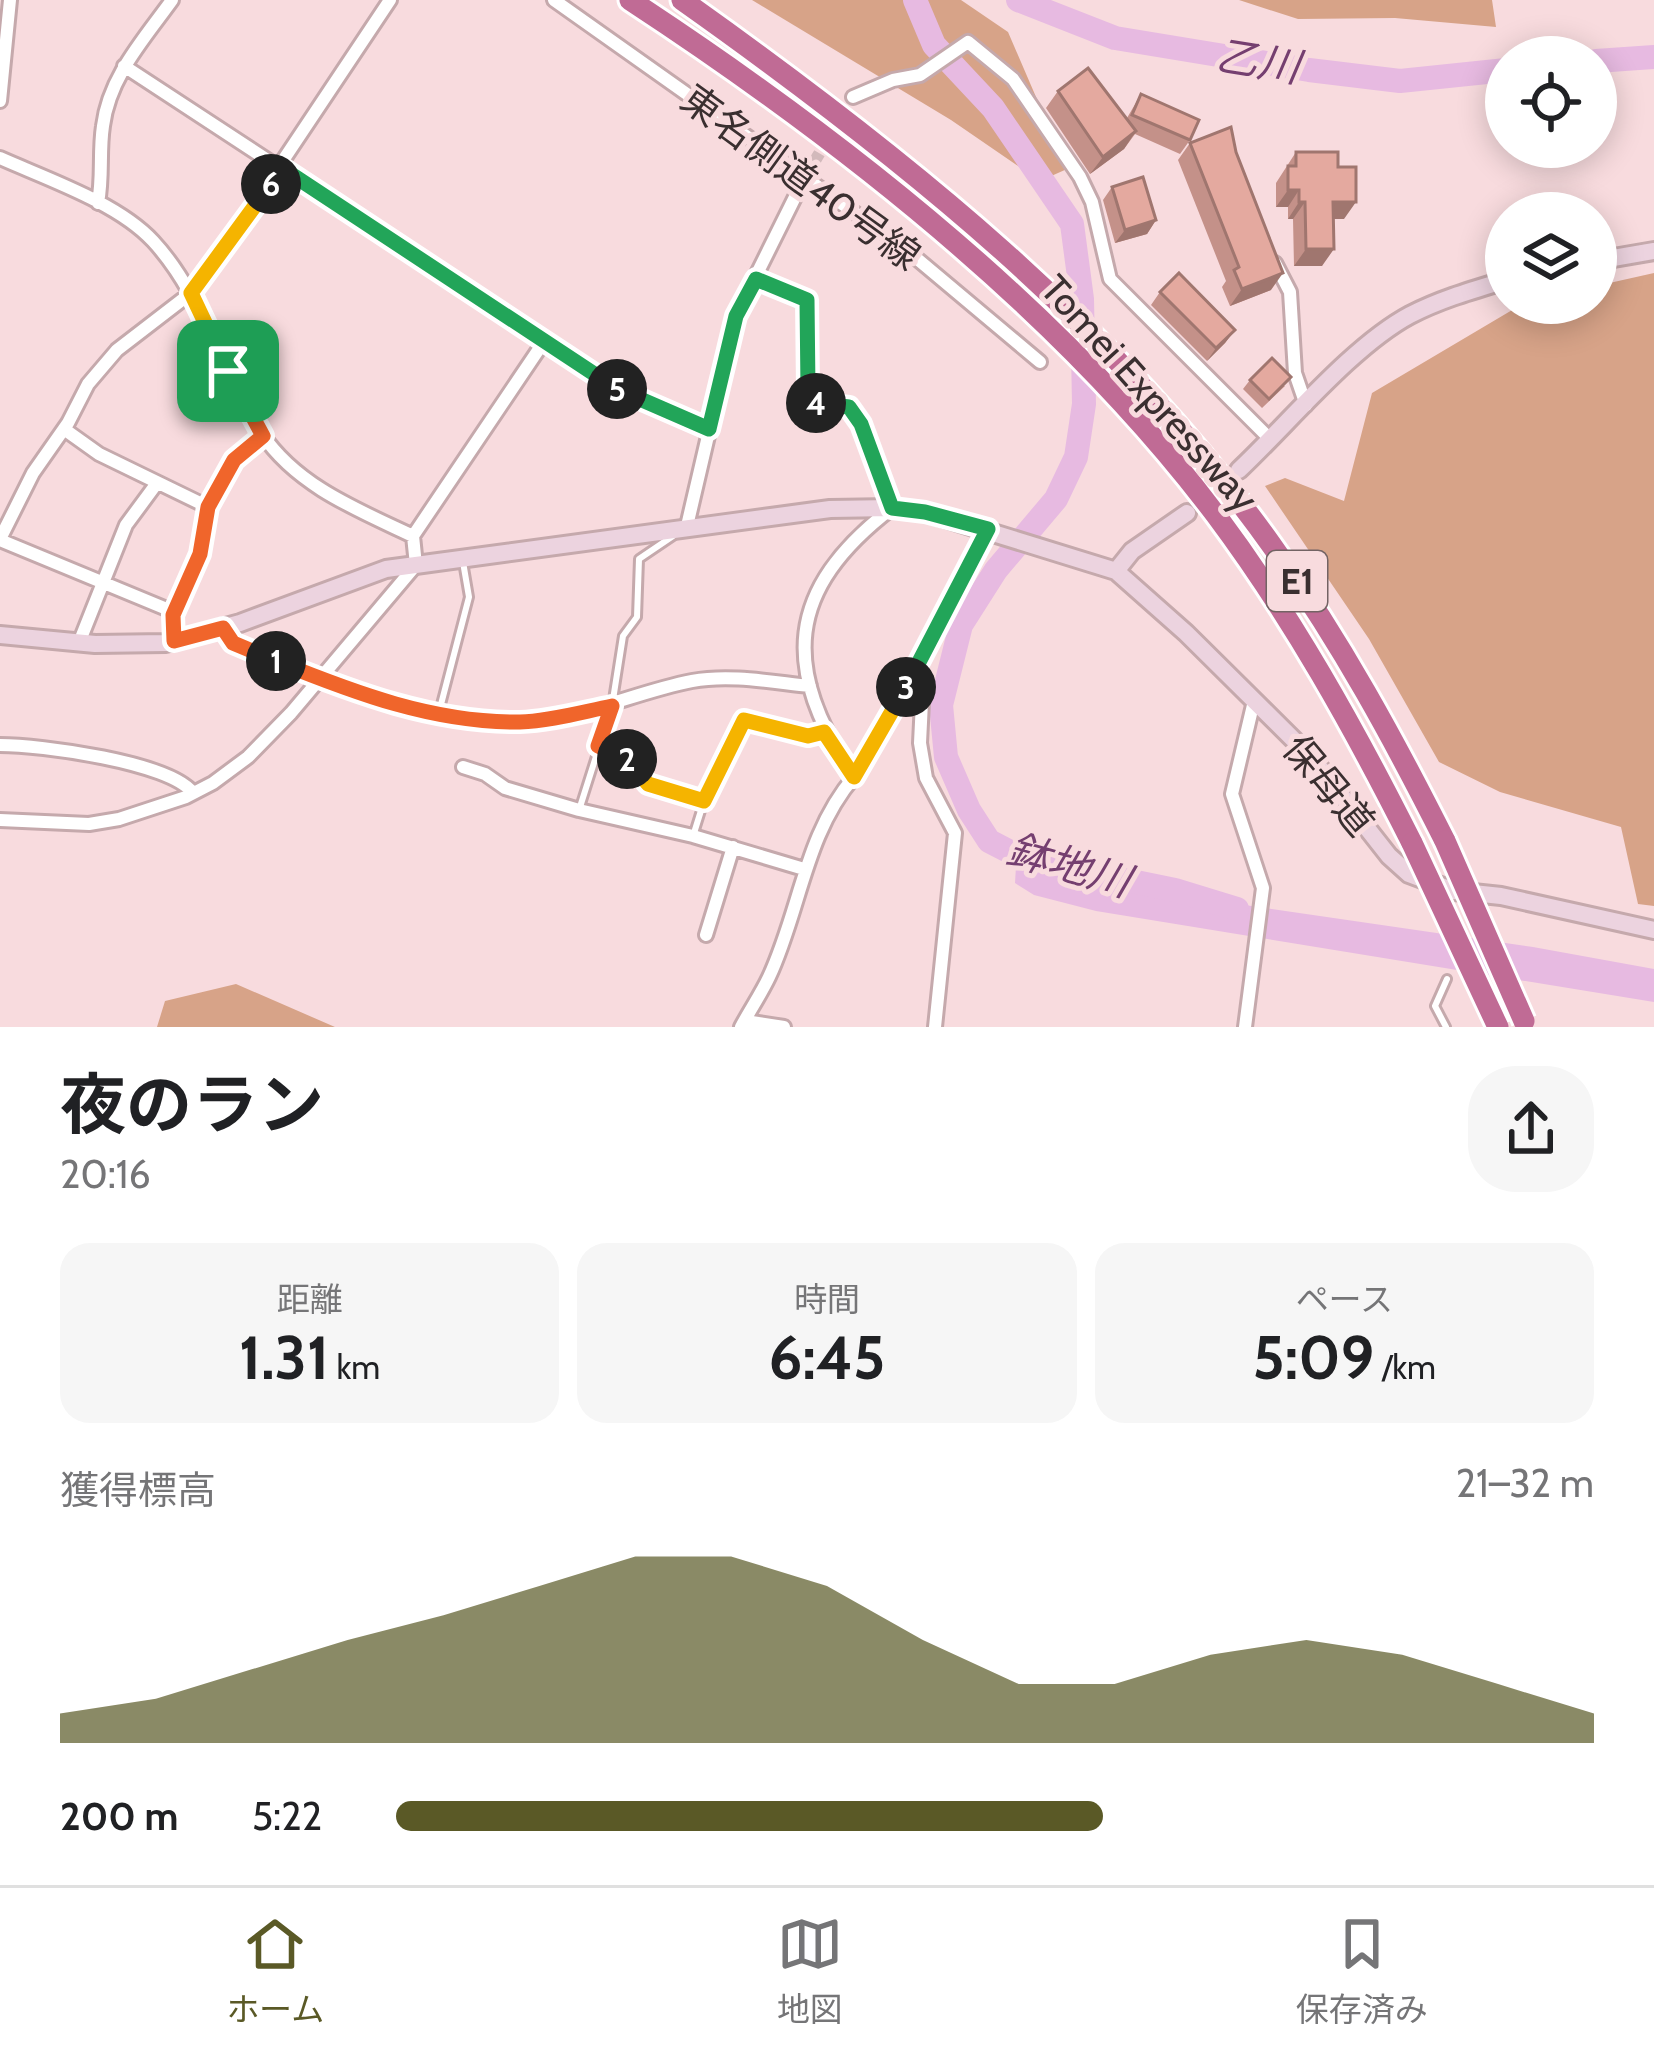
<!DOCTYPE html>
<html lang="ja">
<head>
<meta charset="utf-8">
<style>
  :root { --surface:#fff; --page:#f6f6f6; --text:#202124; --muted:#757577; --line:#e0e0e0; --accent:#5a5926 }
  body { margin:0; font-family:Cabin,"Noto Sans JP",sans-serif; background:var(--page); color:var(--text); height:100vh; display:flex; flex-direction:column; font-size:45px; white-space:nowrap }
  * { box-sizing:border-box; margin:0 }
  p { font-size:39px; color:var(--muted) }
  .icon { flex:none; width:66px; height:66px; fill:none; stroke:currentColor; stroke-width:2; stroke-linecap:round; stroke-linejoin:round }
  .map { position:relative; height:1027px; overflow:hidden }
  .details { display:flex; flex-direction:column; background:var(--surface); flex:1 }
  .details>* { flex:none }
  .controls { position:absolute; left:1485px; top:36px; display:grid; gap:24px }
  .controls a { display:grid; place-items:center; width:132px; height:132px; border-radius:50%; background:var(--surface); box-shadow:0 6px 30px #0003; font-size:60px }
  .pin { position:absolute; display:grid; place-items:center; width:102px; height:102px; color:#fff; margin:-51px; border-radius:24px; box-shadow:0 6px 18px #0006 }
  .km { position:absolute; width:60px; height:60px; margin:-30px; border-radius:50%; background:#222; color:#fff; font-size:33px; line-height:60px; text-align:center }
  .round { display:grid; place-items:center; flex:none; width:126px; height:126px; border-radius:48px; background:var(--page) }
  .overview { display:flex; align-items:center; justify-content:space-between; height:204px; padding:0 60px }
  h1 { font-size:66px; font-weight:700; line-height:90px }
  .stats { display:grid; grid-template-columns:repeat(3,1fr); gap:18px; height:204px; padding:12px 60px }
  .stats div { display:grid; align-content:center; border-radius:30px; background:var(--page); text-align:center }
  .stats b { font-size:60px; font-weight:700 }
  .stats small { font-size:33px; font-weight:400 }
  .stats p { font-size:33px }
  .chart { height:336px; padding:24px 60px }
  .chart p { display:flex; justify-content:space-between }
  .chart svg { width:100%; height:216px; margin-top:12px; fill:var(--accent); opacity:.7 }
  ul { padding:0 60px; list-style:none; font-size:39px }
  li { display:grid; grid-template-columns:192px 144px 1fr; align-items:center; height:90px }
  li i { height:30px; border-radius:15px; background:var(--accent) }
  .tab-bar { display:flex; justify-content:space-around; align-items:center; height:168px; border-top:3px solid var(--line); background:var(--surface); font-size:33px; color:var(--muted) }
  .tab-bar a { display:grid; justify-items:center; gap:6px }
  .tab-bar .current { color:var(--accent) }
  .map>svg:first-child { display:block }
  .forest { fill:#d7a388 }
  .water { fill:#e7bae1 }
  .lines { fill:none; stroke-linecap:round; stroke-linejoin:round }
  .river { stroke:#e7bae1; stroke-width:24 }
  .street-tunnel { stroke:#d2b9bb; stroke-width:12; stroke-dasharray:12 6; stroke-linecap:butt }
  .lane-casing { stroke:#c5a9ac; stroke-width:12 }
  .street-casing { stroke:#c5a9ac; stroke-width:18 }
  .secondary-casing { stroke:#c5a9ac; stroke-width:22 }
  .highway-casing { stroke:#fff; stroke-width:27 }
  .lane { stroke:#fff; stroke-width:6 }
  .street { stroke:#fff; stroke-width:12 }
  .secondary { stroke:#ecd3df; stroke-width:16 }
  .highway { stroke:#c06b95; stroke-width:21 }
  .highway-bridge-casing { stroke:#fff; stroke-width:27; stroke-linecap:butt }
  .highway-bridge { stroke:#c06b95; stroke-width:21 }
  .wall { fill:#c49189 }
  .shaded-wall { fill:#a0766f }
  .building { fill:#e4a99f; stroke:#a0766f; stroke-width:3 }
  .split-1-casing { stroke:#fff; stroke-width:24 }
  .split-2-casing { stroke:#fff; stroke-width:24 }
  .split-3-casing { stroke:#fff; stroke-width:24 }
  .split-4-casing { stroke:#fff; stroke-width:24 }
  .split-5-casing { stroke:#fff; stroke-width:24 }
  .split-6-casing { stroke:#fff; stroke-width:24 }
  .split-7-casing { stroke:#fff; stroke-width:24 }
  .split-1 { stroke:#f0652b; stroke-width:15 }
  .split-2 { stroke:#f0652b; stroke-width:15 }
  .split-3 { stroke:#f5b400; stroke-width:15 }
  .split-4 { stroke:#22a559; stroke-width:15 }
  .split-5 { stroke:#22a559; stroke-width:15 }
  .split-6 { stroke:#22a559; stroke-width:15 }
  .split-7 { stroke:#f5b400; stroke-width:15 }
  .labels { text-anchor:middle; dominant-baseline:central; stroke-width:10; stroke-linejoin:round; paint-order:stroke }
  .shield { fill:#f8dbde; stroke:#736364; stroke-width:3 }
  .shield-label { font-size:36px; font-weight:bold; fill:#3a2f30 }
  .street-label { font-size:39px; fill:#3a2f30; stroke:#f8dbde }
  .water-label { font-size:42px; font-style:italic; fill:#753f70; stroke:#f8dbde }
</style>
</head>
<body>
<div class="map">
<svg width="1654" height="1027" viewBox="0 0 1654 1027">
  <rect width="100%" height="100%" fill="#f8dbde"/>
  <path class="forest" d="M 752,0 L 961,0 L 1008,32 L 1067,169 L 1040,181 L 951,120 Z
    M 1239,0 L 1492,0 L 1496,27 L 1395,18 L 1298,19 Z
    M 1654,273 L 1654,906 L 1638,904 L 1621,827 L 1500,792 L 1439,762 L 1369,639 L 1265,486 L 1285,478 L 1344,501 L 1372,393 L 1524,303 L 1596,303 L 1596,286 Z
    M 236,984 L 335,1027 L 157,1027 L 165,1001 Z"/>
  <path class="water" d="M 1017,849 L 1107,885 L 1533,947 L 1654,969 L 1654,1002 L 1096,911 L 1034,895 L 1015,883 Z"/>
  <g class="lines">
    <path class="river" d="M 915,0 L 934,45 L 993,108 L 1072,224 L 1082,299 L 1084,404 L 1076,457 L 1056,499 L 996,570 L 961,625 L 941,705 L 946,757 L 969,810 L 989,841 L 1024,859 L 1175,890 L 1237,909
      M 1018,0 L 1115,38 L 1309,70 L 1400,81 L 1506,70
      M 1596,61 L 1654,57"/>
    <path class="street-tunnel" d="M 804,179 L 853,97"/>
    <defs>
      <path id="lane" d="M 439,712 L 469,597 L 463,562
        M 599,747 L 625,756 L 648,784 L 704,801
        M 580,807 L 612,706 L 623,636 L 637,617 L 639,559 L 673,536
        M 694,833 L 704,801 L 744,720 L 809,736 L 824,732
        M 1446,1027 L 1435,1006 L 1447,979"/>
      <path id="street" d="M 554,0 L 903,247 L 1040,362
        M 124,66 L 629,397 L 709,429
        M 853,97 L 893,80 L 920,75 L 968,42 L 1013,79 L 1080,177 L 1092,202 L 1110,279 L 1271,440
        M 0,101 L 10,0
        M 0,158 C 47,179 118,203 153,241 C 204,296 220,372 262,434 C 297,486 358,510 413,536 L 416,565 L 291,713 L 248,757 L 213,783 L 186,797 L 119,819 L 89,824 L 0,820
        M 98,203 C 103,177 99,152 103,126 C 109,77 144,39 172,0
        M 1275,263 L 1290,292 L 1295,373 L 1306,405
        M 64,429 L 99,454 L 208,507 L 234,460 L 263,436
        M 687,526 L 736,316 L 804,179
        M 413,536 L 543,343
        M 0,539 L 33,473 L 68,423 L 88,384 L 117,350 L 191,293 L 208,273 L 390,0
        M 0,540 L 174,612
        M 223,629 C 242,654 281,663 310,674 C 378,701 449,726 523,722 C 582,719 635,692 692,681 C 730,674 771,682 810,686
        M 174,641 L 173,615 L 200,553 L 208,507
        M 79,643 L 126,525 L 157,483
        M 0,745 C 40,745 170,762 193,793
        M 463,767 L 485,774 L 505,788 L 579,810 L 693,836 L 804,869
        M 854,777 L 919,666
        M 706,935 L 733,847
        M 745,1021 L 784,1027
        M 741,1027 C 750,1010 761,994 769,977 C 800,911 805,834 854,777 C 781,668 785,590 892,508 L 861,424 L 849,407 L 811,402 L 807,300 L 756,279
        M 935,1027 L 955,833 L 926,778 L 920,743 L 923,681 L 920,665 L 935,626 L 989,529
        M 1245,1027 L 1263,888 L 1232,794 L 1254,701"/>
      <path id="secondary" d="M 1596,261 L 1654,251
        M 1239,470 C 1288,424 1352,346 1410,315 C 1441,299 1473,290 1506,280
        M 1116,571 L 1132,551 L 1187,513
        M 0,635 L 95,644 L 166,643 L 240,623 L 386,569 L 830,509 L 892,508 L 925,512 L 1116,571 L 1186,633 L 1312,758 L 1389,856 L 1409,874 L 1454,891 L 1501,896 L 1654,930"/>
      <path id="highway" d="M 630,0 C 842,139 1063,312 1216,515 C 1293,618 1354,728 1412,843
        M 682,0 C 901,155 1119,329 1275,550 C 1341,642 1394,740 1445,841"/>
    </defs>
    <use href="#lane" class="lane-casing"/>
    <use href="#street" class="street-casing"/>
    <use href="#secondary" class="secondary-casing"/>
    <use href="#highway" class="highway-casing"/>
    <use href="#lane" class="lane"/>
    <use href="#street" class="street"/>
    <use href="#secondary" class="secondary"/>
    <use href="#highway" class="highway"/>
    <defs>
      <path id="highway-bridge" d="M 1445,841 L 1524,1021
        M 1412,843 L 1498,1027"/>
    </defs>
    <use href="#highway-bridge" class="highway-bridge-casing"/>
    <use href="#highway-bridge" class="highway-bridge"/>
  </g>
  <path class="wall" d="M 1058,91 L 1127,118 L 1141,94 L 1190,140 L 1180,154 L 1135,134 L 1124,149 L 1090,174 L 1046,108 Z
    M 1190,143 L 1271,290 L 1230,306 L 1222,287 L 1226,281 L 1178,160 Z
    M 1296,152 L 1338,167 L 1344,219 L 1333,219 L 1322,266 L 1294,266 L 1293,219 L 1288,219 L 1288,207 L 1276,207 L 1276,183 Z
    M 1112,187 L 1156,220 L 1147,234 L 1115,243 L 1103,200 Z
    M 1160,292 L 1235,330 L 1225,343 L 1207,361 L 1151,305 Z
    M 1250,380 L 1285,386 L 1262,408 L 1243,389 Z"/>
  <path class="shaded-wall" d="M 1136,131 L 1124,149 L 1090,174 L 1103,157 Z
    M 1288,190 L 1299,190 L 1288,207 L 1276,207 Z
    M 1299,202 L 1305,202 L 1293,219 L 1288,219 Z
    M 1333,202 L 1356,202 L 1344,219 L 1322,219 Z
    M 1156,220 L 1147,234 L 1115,243 L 1125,230 Z
    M 1306,249 L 1334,249 L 1322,266 L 1294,266 Z
    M 1283,273 L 1271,290 L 1230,306 L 1242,289 Z
    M 1235,330 L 1225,343 L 1207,361 L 1216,348 Z"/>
  <path class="building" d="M 1088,68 L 1136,131 L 1103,157 L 1058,91 Z
    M 1141,94 L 1199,120 L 1190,140 L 1132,115 Z
    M 1231,127 L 1236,152 L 1283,273 L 1242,289 L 1234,270 L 1239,267 L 1190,143 Z
    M 1296,152 L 1338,152 L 1338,167 L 1356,167 L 1356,202 L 1333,202 L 1334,249 L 1306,249 L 1305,202 L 1299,202 L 1299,190 L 1288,190 L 1288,166 L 1296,166 Z
    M 1143,177 L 1156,220 L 1125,230 L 1112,187 Z
    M 1179,273 L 1235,330 L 1216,348 L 1160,292 Z
    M 1272,358 L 1291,377 L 1269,399 L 1250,380 Z"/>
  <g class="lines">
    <defs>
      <path id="split-1" d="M 228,371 L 263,436 L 234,460 L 208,507 L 200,554 L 173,615 L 174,641 L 223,628 L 233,643 L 276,661"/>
      <path id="split-2" d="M 276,661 C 355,693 434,723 520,722 C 550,721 582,712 612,706 L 598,746 L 627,759"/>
      <path id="split-3" d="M 627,759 L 648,784 L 704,801 L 744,720 L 808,736 L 824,732 L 854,777 L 906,687"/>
      <path id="split-4" d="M 816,403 L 849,407 L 861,424 L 892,508 L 925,512 L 988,529 L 906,687"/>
      <path id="split-5" d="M 617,389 L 709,429 L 736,316 L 756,279 L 807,300 L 808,389 L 816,403"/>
      <path id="split-6" d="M 271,184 L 282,168 L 617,389"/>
      <path id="split-7" d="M 228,371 L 191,293 L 271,184"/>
    </defs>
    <use href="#split-1" class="split-1-casing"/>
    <use href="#split-2" class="split-2-casing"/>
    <use href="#split-3" class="split-3-casing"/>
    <use href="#split-4" class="split-4-casing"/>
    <use href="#split-5" class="split-5-casing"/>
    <use href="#split-6" class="split-6-casing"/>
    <use href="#split-7" class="split-7-casing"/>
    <use href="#split-1" class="split-1"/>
    <use href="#split-2" class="split-2"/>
    <use href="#split-3" class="split-3"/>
    <use href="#split-4" class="split-4"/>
    <use href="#split-5" class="split-5"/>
    <use href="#split-6" class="split-6"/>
    <use href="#split-7" class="split-7"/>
  </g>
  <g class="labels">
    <rect class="shield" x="1267" y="551" width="60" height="60" rx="9"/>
    <g class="shield-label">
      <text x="1297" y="581">E1</text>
    </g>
    <g class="street-label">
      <text transform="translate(801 177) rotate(36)">東名側道40号線</text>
      <text transform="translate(1150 393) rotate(48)">Tomei Expressway</text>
      <text transform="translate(1329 785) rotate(50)">保母道</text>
    </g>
    <g class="water-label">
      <text transform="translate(1258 61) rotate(9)">乙川</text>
      <text transform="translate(1069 865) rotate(16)">鉢地川</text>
    </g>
  </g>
</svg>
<div class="controls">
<a><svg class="icon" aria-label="locate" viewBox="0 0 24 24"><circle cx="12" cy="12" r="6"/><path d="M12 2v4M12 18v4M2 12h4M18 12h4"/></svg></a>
<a><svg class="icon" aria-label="layers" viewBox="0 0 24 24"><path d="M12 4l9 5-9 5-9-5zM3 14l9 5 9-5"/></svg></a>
</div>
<div class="pin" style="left:228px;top:371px;background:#1e9e55"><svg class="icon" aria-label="arrive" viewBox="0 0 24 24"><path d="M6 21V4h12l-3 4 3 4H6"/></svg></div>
<b class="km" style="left:276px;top:661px">1</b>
<b class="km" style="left:627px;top:759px">2</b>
<b class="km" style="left:906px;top:687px">3</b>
<b class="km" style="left:816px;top:403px">4</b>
<b class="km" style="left:617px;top:389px">5</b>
<b class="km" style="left:271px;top:184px">6</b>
</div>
<section class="details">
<div class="overview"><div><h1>夜のラン</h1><p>20:16</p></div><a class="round"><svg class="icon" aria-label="share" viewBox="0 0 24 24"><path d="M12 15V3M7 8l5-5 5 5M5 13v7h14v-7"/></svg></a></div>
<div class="stats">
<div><p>距離</p><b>1.31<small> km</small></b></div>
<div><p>時間</p><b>6:45</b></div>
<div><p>ペース</p><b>5:09<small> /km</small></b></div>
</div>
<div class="chart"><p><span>獲得標高</span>21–32 m</p>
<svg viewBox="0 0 160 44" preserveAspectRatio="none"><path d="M0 44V38L10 35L20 29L30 23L40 18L50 12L60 6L70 6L80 12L90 23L100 32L110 32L120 26L130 23L140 26L150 32L160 38V44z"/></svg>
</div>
<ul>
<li><b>200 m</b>5:22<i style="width:59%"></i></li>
</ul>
</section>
<nav class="tab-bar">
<a class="current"><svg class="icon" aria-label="home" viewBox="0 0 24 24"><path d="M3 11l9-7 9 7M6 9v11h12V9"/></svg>ホーム</a>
<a><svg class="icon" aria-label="map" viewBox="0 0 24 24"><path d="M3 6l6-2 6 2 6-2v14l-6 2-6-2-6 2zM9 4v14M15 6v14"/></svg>地図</a>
<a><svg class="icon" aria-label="saved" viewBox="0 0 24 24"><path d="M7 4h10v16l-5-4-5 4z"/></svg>保存済み</a>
</nav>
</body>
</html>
